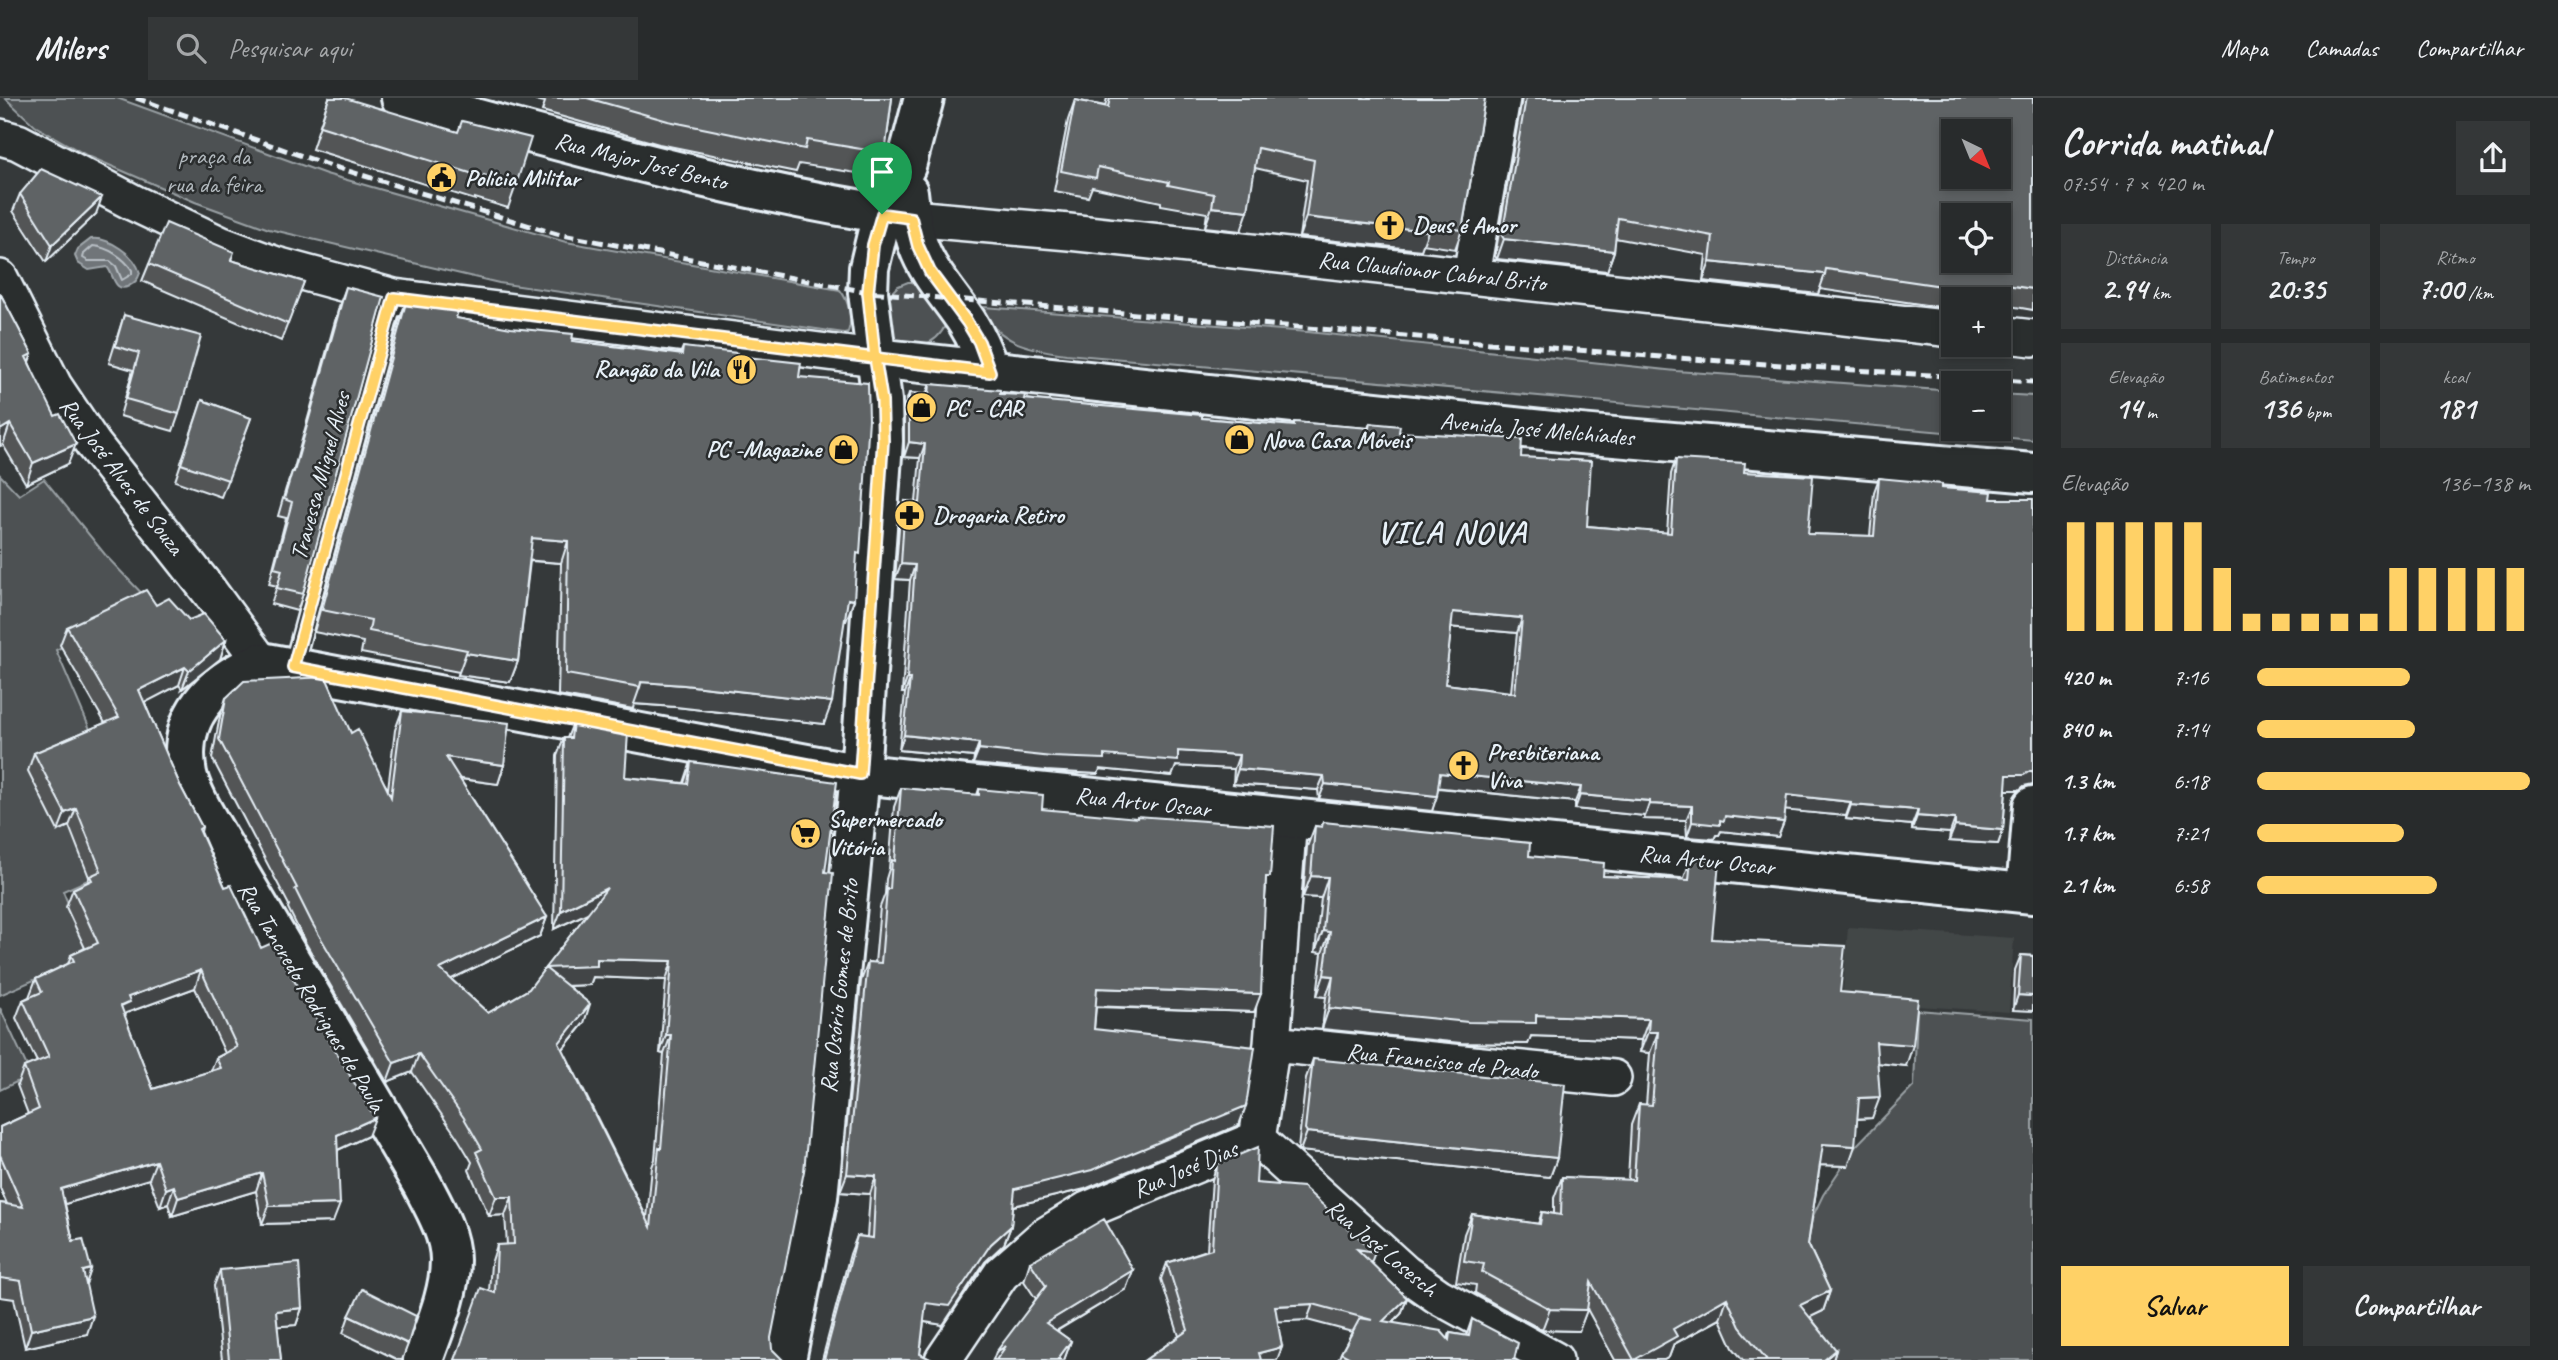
<!DOCTYPE html>
<html lang="pt">
<head>
<meta charset="utf-8">
<style>
  :root { --surface:#282b2c; --page:#343738; --text:#f1f3f6; --muted:#a5a7a9; --line:#444748; --accent:#ffd166 }
  body { margin:0; font-family:Caveat,sans-serif; background:var(--page); color:var(--text); height:100vh; display:flex; flex-direction:column; font-size:26px; white-space:nowrap }
  * { box-sizing:border-box; margin:0 }
  p { font-size:23px; color:var(--muted) }
  .icon { flex:none; width:38px; height:38px; fill:none; stroke:currentColor; stroke-width:2; stroke-linecap:round; stroke-linejoin:round }
  .map { position:relative; flex:1; overflow:hidden }
  .sheet { display:flex; flex-direction:column; background:var(--surface); width:525px }
  .sheet>* { flex:none }
  .needle { width:46px; rotate:137deg }
  .fabs { position:absolute; left:1941px; top:21px; display:grid; gap:14px }
  .fabs a { display:grid; place-items:center; width:70px; height:70px; border-radius:0px; background:var(--surface); box-shadow:0 4px 10px #0003,0 0 0 2px var(--line); font-size:35px }
  .pin { position:absolute; display:grid; place-items:center; width:60px; height:60px; color:#fff; margin:-72px -30px; border-radius:50% 50% 50% 0; rotate:-45deg; box-shadow:0 0 7px #0007 }
  .pin .icon { rotate:45deg }
  .round { display:grid; place-items:center; flex:none; width:74px; height:74px; border-radius:0px; background:var(--page) }
  .summary { display:flex; align-items:center; justify-content:space-between; height:119px; padding:0 28px }
  h1 { font-size:38px; font-weight:800; line-height:52px }
  .metrics { display:grid; grid-template-columns:repeat(3,1fr); gap:10px; height:119px; padding:7px 28px }
  .metrics div { display:grid; align-content:center; border-radius:0px; background:var(--page); text-align:center }
  .metrics b { font-size:30px; font-weight:800 }
  .metrics small { font-size:19px; font-weight:400 }
  .metrics p { font-size:19px }
  .chart { height:196px; padding:14px 28px }
  .chart p { display:flex; justify-content:space-between }
  .chart svg { width:100%; height:126px; margin-top:7px; stroke:var(--accent); stroke-width:6 }
  .primary-button { display:flex; gap:14px; margin-top:auto; padding:14px 28px }
  .primary-button a { flex:1; height:80px; border-radius:0px; background:var(--accent); color:#111; font-size:28px; font-weight:800; line-height:80px; text-align:center }
  .primary-button a+a { background:var(--page); color:var(--text) }
  ul { padding:0 28px; list-style:none; font-size:23px }
  li { display:grid; grid-template-columns:112px 84px 1fr; align-items:center; height:52px }
  li i { height:18px; border-radius:9px; background:var(--accent) }
  header { display:flex; align-items:center; gap:42px; box-sizing:border-box; height:98px; padding:0 35px; background:var(--surface); border-bottom:2px solid var(--line) }
  header strong { font-size:33px }
  nav { display:flex; gap:38px; margin-inline-start:auto; font-size:24px }
  .search { width:490px; height:63px; background:var(--page); display:flex; align-items:center; gap:18px; box-sizing:border-box; padding:0 24px; border-radius:0px; color:var(--muted); font-size:26px }
  main { display:flex; flex:1; min-height:0 }
  .map>svg:first-child { display:block }
  .built { fill:#424647 }
  .green { fill:#4d5152; stroke:#9aa1a5; stroke-width:2 }
  .water { fill:#707579; stroke:#a0a7ac; stroke-width:2 }
  .lines { fill:none; stroke-linecap:round; stroke-linejoin:round }
  .shore { stroke:#b8bfc5; stroke-width:2 }
  .service-casing { stroke:#e8f1f8; stroke-width:23 }
  .minor-casing { stroke:#e8f1f8; stroke-width:40 }
  .tertiary-casing { stroke:#e8f1f8; stroke-width:44 }
  .service { stroke:#2a2d2e; stroke-width:18 }
  .minor { stroke:#2a2d2e; stroke-width:35 }
  .tertiary { stroke:#2a2d2e; stroke-width:38 }
  .rail { stroke:#e8f1f8; stroke-width:5; stroke-dasharray:10 5; stroke-linecap:butt }
  .wall { fill:#525557; stroke:#e8f1f8; stroke-width:2; fill-rule:evenodd }
  .shaded-wall { fill:#424547; stroke:#e8f1f8; stroke-width:2 }
  .building { fill:#5f6365; stroke:#e8f1f8; stroke-width:2; fill-rule:evenodd }
  .route-casing { stroke:#fff; stroke-width:14 }
  .route { stroke:#ffd166; stroke-width:9 }
  .labels { text-anchor:middle; dominant-baseline:central; stroke-width:5; stroke-linejoin:round; paint-order:stroke }
  .park-label { font-size:24px; fill:#b2b9be; stroke:#2a2d2e }
  .street-label { font-size:24px; fill:#e8f1f8; stroke:#2a2d2e }
  .poi-label { font-size:24px; font-weight:bold; fill:#e8f1f8; stroke:#2a2d2e; text-anchor:start }
  .district-label { font-size:32px; font-weight:bold; letter-spacing:2px; fill:#e8f1f8; stroke:#2a2d2e }
</style>
</head>
<body>
<header>
<strong>Milers</strong>
<div class="search"><svg class="icon" aria-label="search" viewBox="0 0 24 24"><circle cx="10" cy="10" r="6"/><path d="M15 15l6 6"/></svg>Pesquisar aqui</div>
<nav><a>Mapa</a><a>Camadas</a><a>Compartilhar</a></nav>
</header>
<main>
<div class="map">
<svg width="2033" height="1262" viewBox="0 0 2033 1262">
  <rect width="100%" height="100%" fill="#35393a"/>
  <filter id="ink" filterUnits="userSpaceOnUse"><feTurbulence type="fractalNoise" baseFrequency=".0143" numOctaves="2"/><feDisplacementMap in="SourceGraphic" scale="14" xChannelSelector="R" yChannelSelector="G"/><feConvolveMatrix kernelMatrix="1 2 1 2 8 2 1 2 1" color-interpolation-filters="sRGB"/></filter>
  <g filter="url(#ink)">
    <path class="built" d="M 1848,829 L 2014,840 L 2009,914 L 1842,903 Z"/>
    <path class="green" d="M 5,0 L 117,0 L 326,76 L 566,144 L 840,192 C 849,203 853,221 848,234 L 844,235 L 499,185 L 269,131 L 195,104 L 88,58 L 35,28 Z
      M 908,184 L 918,184 L 946,226 C 936,248 914,254 893,241 L 887,199 L 898,188 Z
      M 970,208 L 1308,234 L 1676,273 L 1953,293 L 1953,331 L 1998,331 L 1999,296 L 2033,298 L 2033,342 L 1066,256 C 1013,249 1008,243 970,208 Z
      M 0,377 L 19,397 L 44,381 L 107,459 L 151,505 L 56,552 L 144,757 L 63,793 L 89,858 L 0,897 Z
      M 0,910 L 31,977 L 0,992 Z
      M 1917,912 L 2033,921 L 2033,1262 L 1816,1262 L 1795,1185 L 1811,1122 L 1823,1097 L 1856,1048 L 1914,988 Z"/>
    <path class="water" d="M 91,141 C 109,139 135,157 140,175 C 138,181 136,184 129,188 C 114,196 114,176 107,169 L 89,172 L 78,165 L 75,158 L 78,151 Z"/>
    <g class="lines">
      <path class="shore" d="M 93,148 C 108,149 124,160 132,172 L 132,176 L 122,182 L 116,168 L 110,163 L 88,163 L 83,160 L 84,156 Z"/>
      <defs>
        <path id="service" d="M 293,569 L 394,199"/>
        <path id="minor" d="M 0,39 L 18,44 L 134,105 L 222,147 L 276,167 L 394,199 L 875,260
          M 911,120 L 1069,134 L 1953,231
          M 1471,177 L 1502,0
          M 0,180 L 54,288 L 93,346 L 209,493 L 261,564
          M 1998,236 L 2033,240
          M 1272,946 L 1613,980
          M 1257,1041 L 1405,1175 L 1438,1198 L 1555,1262
          M 1257,1041 L 1272,946 L 1289,719
          M 943,1262 L 1001,1176 L 1043,1139 L 1087,1112 L 1257,1041"/>
        <path id="tertiary" d="M 401,0 C 570,46 737,94 911,120
          M 908,94 C 910,112 912,130 918,147 C 928,176 951,199 967,224 C 977,240 984,257 990,274
          M 875,260 L 1580,336 L 2033,375
          M 2026,795 L 2033,708
          M 423,1262 C 434,1230 450,1196 450,1162 C 450,1136 434,1109 422,1086 L 210,726 C 201,710 191,694 187,676 C 176,619 211,584 261,564 L 860,676 L 2033,796
          M 786,1262 L 818,1099 L 860,676 L 883,343 L 882,303 L 868,194 L 869,170 L 882,116 L 906,68 L 924,0"/>
      </defs>
      <use href="#service" class="service-casing"/>
      <use href="#minor" class="minor-casing"/>
      <use href="#tertiary" class="tertiary-casing"/>
      <use href="#service" class="service"/>
      <use href="#minor" class="minor"/>
      <use href="#tertiary" class="tertiary"/>
      <path class="rail" d="M 136,0 L 325,66 L 557,136 L 868,194 L 1662,259 L 2033,284"/>
    </g>
    <path class="wall" d="M 329,0 L 516,87 L 508,110 L 475,100 L 475,102 L 312,51 Z
      M 524,0 L 892,0 L 885,55 L 876,78 L 799,66 L 796,74 L 659,46 L 542,13 L 545,4 Z
      M 1107,0 L 1485,0 L 1462,132 L 1455,151 L 1423,146 L 1421,152 L 1299,139 L 1307,82 L 1255,70 L 1241,133 L 1205,129 L 1207,115 L 1161,107 L 1161,104 L 1092,89 L 1088,99 L 1054,93 L 1068,22 L 1075,2 L 1105,8 Z
      M 1522,0 L 2033,0 L 2033,212 L 1998,206 L 1998,201 L 1953,201 L 1953,211 L 1820,191 L 1818,196 L 1703,183 L 1706,157 L 1615,140 L 1614,153 L 1607,173 L 1497,161 L 1495,158 Z
      M 20,96 L 96,116 L 46,164 L 13,113 Z
      M 231,162 L 304,184 L 281,243 L 142,183 L 149,166 Z
      M 346,189 L 303,496 L 297,513 L 271,506 L 277,488 L 269,486 L 286,420 L 278,418 L 286,390 L 292,374 L 293,374 L 340,205 Z
      M 0,195 L 32,256 L 29,264 L 68,366 L 26,386 L 3,347 Z
      M 407,201 L 456,220 L 572,243 L 680,256 L 683,249 L 737,258 L 799,279 L 856,466 L 846,523 L 844,523 L 824,626 L 676,609 L 634,606 L 633,611 L 558,597 L 561,465 L 530,463 L 518,563 L 510,584 L 458,577 L 459,574 L 361,555 L 363,544 L 314,534 L 399,223 Z
      M 124,217 L 179,316 L 173,333 L 120,318 L 133,272 L 109,265 Z
      M 930,286 L 1000,296 L 1024,301 L 1202,320 L 1293,328 L 1294,324 L 1368,330 L 1370,325 L 1399,334 L 1521,359 L 1587,428 L 1667,435 L 1671,376 L 1676,361 L 1744,374 L 1808,436 L 1870,438 L 1874,394 L 1879,380 L 1942,390 L 1991,401 L 2024,688 L 2019,692 L 2006,692 L 2003,732 L 1998,746 L 1949,743 L 1950,735 L 1912,732 L 1912,727 L 1846,721 L 1846,718 L 1785,712 L 1784,724 L 1778,739 L 1721,733 L 1719,737 L 1716,737 L 1714,741 L 1687,739 L 1686,722 L 1644,721 L 1645,718 L 1575,711 L 1575,704 L 1438,690 L 1432,713 L 1319,701 L 1318,692 L 1233,686 L 1234,671 L 1176,668 L 1172,678 L 1100,671 L 1098,676 L 1046,673 L 973,666 L 974,659 L 899,652 L 905,595 L 902,595 L 910,482 L 895,481 L 900,418 L 905,403 L 916,404 L 920,360 L 904,359 L 904,310 L 909,295 L 926,296 ZM 1451,529 L 1517,535 L 1511,594 L 1445,586 Z
      M 202,302 L 251,320 L 221,399 L 175,383 Z
      M 156,507 L 189,522 L 226,542 L 220,561 L 182,591 L 179,587 L 144,604 L 180,687 L 202,729 L 201,734 L 225,789 L 368,1038 L 338,1052 L 333,1124 L 262,1126 L 256,1093 L 172,1118 L 168,1106 L 160,1109 L 149,1081 L 65,1106 L 73,1143 L 91,1171 L 86,1186 L 87,1236 L 25,1250 L 14,1201 L 0,1199 L 0,1105 L 7,1106 L 0,1090 L 0,1029 L 28,1016 L 17,987 L 24,969 L 37,964 L 16,920 L 23,902 L 29,899 L 36,881 L 68,866 L 71,857 L 85,850 L 66,809 L 73,791 L 88,784 L 89,779 L 69,728 L 58,733 L 28,673 L 34,655 L 105,625 L 60,547 L 67,529 ZM 195,890 L 225,955 L 216,960 L 211,973 L 153,991 L 125,919 L 126,915 Z
      M 226,600 L 351,635 L 388,691 L 395,632 L 402,613 L 504,667 L 498,686 L 460,681 L 547,819 L 540,838 L 451,881 L 488,915 L 529,891 L 588,815 L 554,831 L 557,658 L 564,640 L 567,640 L 573,625 L 625,679 L 684,685 L 691,664 L 825,774 L 804,1073 L 455,1262 L 489,1193 L 491,1166 L 497,1147 L 507,1147 L 505,1117 L 489,1118 L 469,1072 L 472,1064 L 457,1039 L 412,974 L 387,984 L 305,844 L 288,810 L 289,807 L 212,660 L 220,618 ZM 593,879 L 666,882 L 660,955 L 664,956 L 655,1061 L 652,1069 L 647,1120 L 563,951 L 584,925 L 567,888 L 590,887 Z
      M 901,690 L 977,697 L 979,691 L 1042,711 L 1266,790 L 1254,914 L 1096,909 L 1094,931 L 1239,1027 L 1085,1091 L 1013,1108 L 1011,1128 L 1004,1146 L 985,1164 L 943,1227 L 924,1224 L 920,1256 L 932,1262 L 822,1262 L 850,1156 L 857,1138 L 867,1139 L 870,1096 L 840,1094 L 861,883 L 868,864 L 875,865 L 880,809 L 885,796 L 886,781 L 889,771 L 894,709 Z
      M 1323,724 L 1529,758 L 1603,778 L 1683,782 L 1691,761 L 1712,841 L 1840,894 L 1906,968 L 1877,965 L 1872,1020 L 1857,1021 L 1848,1068 L 1820,1067 L 1808,1146 L 1830,1193 L 1823,1213 L 1810,1219 L 1836,1252 L 1833,1262 L 1743,1262 L 1733,1250 L 1720,1221 L 1674,1246 L 1669,1259 L 1664,1262 L 1615,1262 L 1587,1211 L 1579,1233 L 1542,1232 L 1475,1195 L 1476,1187 L 1456,1184 L 1464,1136 L 1472,1116 L 1538,1126 L 1542,1114 L 1554,1116 L 1554,1100 L 1562,1079 L 1628,1082 L 1631,1027 L 1639,1006 L 1646,1007 L 1650,955 L 1640,954 L 1641,942 L 1531,938 L 1528,946 L 1461,945 L 1322,931 L 1326,899 L 1317,898 L 1322,855 L 1315,854 L 1321,800 L 1303,799 L 1307,749 L 1315,728 L 1321,729 Z
      M 2021,857 L 2033,858 L 2013,912 L 2015,872 Z
      M 1313,961 L 1557,1060 L 1550,1079 L 1300,1053 L 1298,1051 L 1306,980 Z
      M 1217,1066 L 1256,1085 L 1375,1154 L 1371,1165 L 1407,1200 L 1401,1216 L 1392,1225 L 1448,1241 L 1450,1235 L 1466,1238 L 1472,1221 L 1514,1262 L 1338,1262 L 1341,1255 L 1352,1234 L 1307,1222 L 1277,1223 L 1282,1249 L 1277,1262 L 1145,1262 L 1179,1238 L 1161,1181 L 1167,1165 L 1207,1152 L 1212,1082 Z
      M 1030,1164 L 1133,1172 L 1126,1191 L 1057,1233 L 1071,1243 L 1064,1262 L 993,1262 L 1036,1201 L 1024,1183 Z
      M 220,1172 L 302,1210 L 296,1227 L 277,1228 L 281,1262 L 222,1262 L 214,1188 Z
      M 349,1218 L 408,1246 L 402,1262 L 398,1262 L 343,1235 Z"/>
    <path class="shaded-wall" d="M 102,99 L 96,116 L 46,164 L 52,147 Z
      M 1212,109 L 1248,113 L 1241,133 L 1205,129 Z
      M 1306,119 L 1428,133 L 1421,152 L 1299,139 Z
      M 1504,141 L 1614,153 L 1607,173 L 1497,161 Z
      M 1710,164 L 1825,176 L 1818,196 L 1703,183 Z
      M 10,326 L 3,347 L 0,348 L 0,332 Z
      M 909,344 L 925,346 L 920,360 L 904,359 Z
      M 76,346 L 68,366 L 26,386 L 33,365 Z
      M 532,440 L 568,443 L 561,465 L 524,462 Z
      M 901,466 L 915,467 L 910,482 L 895,481 Z
      M 848,501 L 854,502 L 846,523 L 840,523 Z
      M 1453,514 L 1522,520 L 1517,535 L 1448,529 Z
      M 226,542 L 220,561 L 182,591 L 189,573 Z
      M 466,555 L 518,563 L 510,584 L 458,577 Z
      M 185,569 L 179,587 L 133,611 L 139,592 Z
      M 907,581 L 910,581 L 905,595 L 902,595 Z
      M 641,584 L 684,587 L 832,604 L 824,626 L 676,609 L 634,606 L 640,589 Z
      M 904,637 L 979,645 L 974,659 L 899,652 Z
      M 979,651 L 1104,657 L 1178,653 L 1239,657 L 1234,671 L 1176,668 L 1172,678 L 1100,671 L 1098,676 L 1046,673 L 973,666 Z
      M 446,659 L 504,667 L 498,686 L 440,678 Z
      M 1238,671 L 1324,678 L 1318,692 L 1233,686 Z
      M 2033,673 L 2033,686 L 2024,688 L 2019,692 L 2002,692 L 2007,677 Z
      M 1440,675 L 1581,689 L 1575,704 L 1434,689 Z
      M 1325,686 L 1437,698 L 1432,713 L 1319,701 Z
      M 1580,697 L 1650,703 L 1645,718 L 1575,711 Z
      M 1787,697 L 1851,704 L 1846,718 L 1781,712 Z
      M 1650,706 L 1692,708 L 1686,722 L 1644,721 Z
      M 1851,707 L 1918,712 L 1912,727 L 1846,721 Z
      M 76,710 L 69,728 L 58,733 L 65,715 Z
      M 1725,718 L 1784,724 L 1778,739 L 1721,733 L 1719,737 L 1716,737 L 1714,741 L 1687,739 L 1692,724 L 1720,722 Z
      M 1917,718 L 1955,721 L 1950,735 L 1912,732 Z
      M 1955,728 L 2003,732 L 1998,746 L 1949,743 Z
      M 1311,778 L 1328,779 L 1321,800 L 1303,799 Z
      M 607,790 L 600,809 L 554,831 L 561,813 Z
      M 547,819 L 540,838 L 433,890 L 440,871 Z
      M 1323,833 L 1330,834 L 1322,855 L 1315,854 Z
      M 597,861 L 672,863 L 666,882 L 593,879 L 590,887 L 538,889 L 545,870 Z
      M 201,872 L 195,890 L 126,915 L 124,922 L 121,908 L 128,899 Z
      M 1324,877 L 1333,878 L 1326,899 L 1317,898 Z
      M 1097,890 L 1261,896 L 1254,914 L 1090,908 Z
      M 2018,897 L 2033,898 L 2033,913 L 2013,912 Z
      M 590,906 L 584,925 L 553,963 L 559,945 Z
      M 1329,910 L 1536,917 L 1649,921 L 1641,942 L 1531,938 L 1528,946 L 1461,945 L 1322,931 Z
      M 1648,934 L 1658,934 L 1650,955 L 1640,954 Z
      M 666,937 L 671,937 L 664,956 L 660,955 Z
      M 1876,944 L 1913,947 L 1906,968 L 1868,964 Z
      M 419,956 L 412,974 L 387,984 L 394,965 Z
      M 1880,999 L 1872,1020 L 1851,1021 L 1859,1000 Z
      M 1246,1008 L 1239,1027 L 1085,1091 L 1009,1109 L 1015,1091 Z
      M 375,1020 L 368,1038 L 331,1055 L 337,1037 Z
      M 1307,1034 L 1557,1060 L 1550,1079 L 1300,1053 Z
      M 1823,1046 L 1855,1048 L 1848,1068 L 1815,1067 Z
      M 156,1063 L 149,1081 L 55,1109 L 61,1091 Z
      M 262,1075 L 256,1093 L 172,1118 L 178,1100 Z
      M 847,1076 L 876,1078 L 870,1096 L 840,1094 Z
      M 174,1088 L 168,1106 L 160,1109 L 166,1091 Z
      M 496,1099 L 512,1099 L 505,1117 L 489,1118 Z
      M 340,1106 L 333,1124 L 262,1126 L 269,1108 Z
      M 1011,1128 L 1004,1146 L 985,1164 L 943,1227 L 919,1223 L 926,1205 Z
      M 91,1171 L 85,1189 L 83,1173 Z
      M 1133,1172 L 1126,1191 L 1039,1243 L 1046,1225 Z
      M 1830,1193 L 1823,1213 L 1792,1228 L 1800,1207 Z
      M 1407,1200 L 1401,1216 L 1377,1239 L 1383,1223 Z
      M 1727,1200 L 1720,1221 L 1674,1246 L 1669,1259 L 1664,1262 L 1634,1262 L 1673,1231 Z
      M 1313,1206 L 1307,1222 L 1269,1224 L 1275,1208 Z
      M 302,1210 L 296,1227 L 270,1229 L 276,1213 Z
      M 1550,1211 L 1587,1212 L 1579,1233 L 1542,1232 Z
      M 93,1218 L 87,1236 L 25,1250 L 31,1232 Z
      M 1071,1243 L 1064,1262 L 1057,1262 Z
      M 1006,1248 L 1001,1262 L 993,1262 L 996,1254 Z
      M 1282,1249 L 1277,1262 L 1257,1262 L 1259,1255 Z
      M 1836,1252 L 1833,1262 L 1824,1262 Z"/>
    <path class="building" d="M 329,0 L 345,0 L 458,34 L 462,23 L 531,40 L 516,87 L 484,77 L 483,79 L 320,28 Z
      M 587,0 L 892,0 L 885,55 L 807,42 L 805,51 L 668,23 Z
      M 1110,0 L 1485,0 L 1462,132 L 1429,127 L 1428,133 L 1306,119 L 1314,62 L 1258,50 L 1248,113 L 1212,109 L 1214,96 L 1168,87 L 1169,84 L 1098,69 L 1096,80 L 1061,73 L 1075,2 L 1108,9 Z
      M 1526,0 L 2033,0 L 2033,191 L 1993,185 L 1990,201 L 1977,201 L 1971,195 L 1962,191 L 1826,171 L 1825,176 L 1710,164 L 1713,138 L 1618,120 L 1614,153 L 1504,141 L 1502,138 ZM 1953,33 L 1998,33 L 1998,79 L 1953,79 ZM 1953,117 L 1998,117 L 1998,163 L 1953,163 Z
      M 41,71 L 102,99 L 52,147 L 20,96 Z
      M 166,125 L 234,154 L 231,162 L 304,184 L 288,226 L 149,166 Z
      M 346,189 L 384,199 L 303,496 L 277,490 L 282,472 L 274,470 L 292,404 L 284,401 L 292,374 L 294,374 Z
      M 0,195 L 32,256 L 26,259 L 55,318 L 60,316 L 76,346 L 33,365 L 10,326 L 0,332 Z
      M 407,201 L 458,213 L 456,220 L 511,230 L 573,236 L 572,243 L 682,257 L 683,249 L 737,255 L 737,258 L 801,265 L 799,279 L 868,285 L 869,321 L 860,456 L 857,455 L 854,502 L 848,501 L 832,604 L 684,587 L 641,584 L 640,589 L 566,576 L 568,443 L 532,440 L 518,563 L 466,555 L 467,552 L 369,533 L 371,522 L 322,512 Z
      M 124,217 L 201,238 L 179,316 L 126,301 L 139,255 L 115,248 Z
      M 930,286 L 1000,292 L 1000,296 L 1025,297 L 1024,301 L 1202,317 L 1202,320 L 1294,328 L 1294,324 L 1369,330 L 1370,325 L 1400,328 L 1399,334 L 1522,341 L 1521,359 L 1591,363 L 1587,428 L 1671,435 L 1676,361 L 1745,365 L 1744,374 L 1813,378 L 1808,436 L 1874,438 L 1879,380 L 1942,386 L 1942,390 L 1992,394 L 1991,401 L 2033,401 L 2033,673 L 2030,673 L 2024,677 L 2007,677 L 2003,732 L 1955,728 L 1955,721 L 1917,718 L 1918,712 L 1851,707 L 1851,704 L 1787,697 L 1784,724 L 1725,718 L 1724,723 L 1720,722 L 1720,727 L 1692,724 L 1692,708 L 1650,706 L 1650,703 L 1580,697 L 1581,689 L 1440,675 L 1437,698 L 1325,686 L 1324,678 L 1238,671 L 1239,657 L 1178,653 L 1178,663 L 1104,657 L 1104,661 L 1052,659 L 979,651 L 979,645 L 904,637 L 910,581 L 907,581 L 915,467 L 901,466 L 905,403 L 920,405 L 925,346 L 909,344 L 909,295 L 929,297 ZM 1453,514 L 1522,520 L 1515,595 L 1445,586 Z
      M 202,302 L 251,320 L 228,382 L 181,366 Z
      M 146,492 L 156,507 L 169,500 L 189,522 L 204,516 L 226,542 L 189,573 L 185,569 L 139,592 L 180,687 L 202,729 L 199,731 L 225,789 L 231,787 L 261,850 L 272,845 L 375,1020 L 337,1037 L 340,1106 L 269,1108 L 262,1075 L 178,1100 L 174,1088 L 166,1091 L 156,1063 L 61,1091 L 73,1143 L 83,1141 L 91,1171 L 83,1173 L 93,1218 L 31,1232 L 21,1183 L 0,1180 L 0,1105 L 23,1109 L 0,1057 L 0,1029 L 39,1011 L 24,969 L 49,959 L 23,902 L 42,894 L 36,881 L 74,863 L 71,857 L 98,845 L 73,791 L 92,782 L 90,778 L 101,773 L 76,710 L 65,715 L 34,655 L 119,619 L 67,529 ZM 201,872 L 237,949 L 216,960 L 221,970 L 153,991 L 121,908 L 130,904 L 128,899 Z
      M 326,579 L 351,635 L 358,631 L 391,699 L 402,613 L 509,625 L 504,667 L 446,659 L 547,819 L 440,871 L 488,915 L 529,891 L 545,870 L 590,906 L 559,945 L 651,1129 L 659,1050 L 661,1051 L 671,937 L 666,937 L 672,863 L 597,861 L 597,868 L 545,870 L 607,790 L 561,813 L 564,640 L 571,640 L 573,625 L 628,635 L 625,679 L 688,686 L 691,664 L 837,684 L 825,774 L 833,775 L 804,1073 L 771,1240 L 772,1251 L 783,1262 L 455,1262 L 481,1190 L 495,1195 L 497,1147 L 514,1146 L 512,1099 L 496,1099 L 476,1054 L 482,1051 L 464,1020 L 419,956 L 394,965 L 312,825 L 295,791 L 297,790 L 219,641 L 226,600 L 244,583 Z
      M 901,690 L 979,697 L 979,691 L 1043,697 L 1042,711 L 1137,720 L 1137,718 L 1274,728 L 1270,779 L 1266,779 L 1261,896 L 1097,890 L 1094,931 L 1255,949 L 1246,1008 L 1092,1072 L 1015,1091 L 1011,1128 L 991,1146 L 949,1208 L 926,1205 L 920,1256 L 932,1262 L 824,1262 L 857,1138 L 873,1140 L 876,1078 L 847,1076 L 868,864 L 881,865 L 887,791 L 890,791 L 892,762 L 895,763 Z
      M 1323,724 L 1530,745 L 1529,758 L 1604,765 L 1603,778 L 1689,782 L 1691,761 L 1719,764 L 1712,841 L 1845,848 L 1840,894 L 1918,901 L 1913,947 L 1876,944 L 1880,999 L 1859,1000 L 1855,1048 L 1823,1046 L 1808,1146 L 1830,1193 L 1800,1207 L 1836,1252 L 1824,1262 L 1767,1262 L 1740,1229 L 1727,1200 L 1673,1231 L 1677,1238 L 1634,1262 L 1591,1184 L 1587,1212 L 1550,1211 L 1482,1174 L 1484,1166 L 1464,1163 L 1472,1116 L 1540,1126 L 1542,1114 L 1561,1117 L 1562,1079 L 1634,1082 L 1639,1006 L 1652,1007 L 1658,934 L 1648,934 L 1649,921 L 1536,917 L 1536,925 L 1468,924 L 1329,910 L 1333,878 L 1324,877 L 1330,834 L 1323,833 L 1328,779 L 1311,778 L 1315,728 L 1322,729 Z
      M 2021,857 L 2033,858 L 2033,898 L 2018,897 Z
      M 1313,961 L 1565,986 L 1557,1060 L 1307,1034 L 1305,1031 Z
      M 1258,1049 L 1256,1085 L 1303,1089 L 1375,1154 L 1357,1151 L 1407,1200 L 1383,1223 L 1441,1233 L 1449,1242 L 1450,1235 L 1469,1238 L 1472,1221 L 1518,1245 L 1514,1262 L 1354,1262 L 1341,1255 L 1360,1220 L 1372,1222 L 1313,1206 L 1275,1208 L 1282,1249 L 1259,1255 L 1261,1262 L 1145,1262 L 1188,1232 L 1167,1165 L 1212,1151 L 1217,1066 Z
      M 1104,1121 L 1133,1172 L 1046,1225 L 1071,1243 L 1057,1262 L 996,1262 L 1006,1248 L 996,1254 L 1046,1188 L 1030,1164 Z
      M 299,1165 L 302,1210 L 276,1213 L 281,1262 L 229,1262 L 220,1172 Z
      M 362,1191 L 416,1218 L 408,1246 L 349,1218 Z"/>
  </g>
  <g class="lines" filter="url(#ink)">
    <defs>
      <path id="route" d="M 882,116 L 873,147 L 868,194 L 875,260 L 394,200 L 293,569 L 860,676 L 883,343 L 882,303 L 875,260 L 990,274 L 979,244 L 967,224 L 930,174 L 918,148 L 911,120 L 882,116"/>
    </defs>
    <use href="#route" class="route-casing"/>
    <use href="#route" class="route"/>
  </g>
  <defs>
    <symbol id="civic-disc" viewBox="-11 -11 22 22"><circle r="9.5" fill="#ffd166" stroke="#2a2d2e"/><path d="M-.6-6.5H3V-4.5H.6V-3L4-1V1h2V6H-6V1h2V-1L-.6-3ZM-1.2 2.5V6h2.4V2.5Z" fill="#111"/></symbol>
    <symbol id="church-disc" viewBox="-11 -11 22 22"><circle r="9.5" fill="#ffd166" stroke="#2a2d2e"/><path d="M-1.2-6h2.4v3.5h3.3v2.4h-3.3V6h-2.4V-.1h-3.3v-2.4h3.3Z" fill="#111"/></symbol>
    <symbol id="restaurant-disc" viewBox="-11 -11 22 22"><circle r="9.5" fill="#ffd166" stroke="#2a2d2e"/><path d="M-5-6h1v4h1v-4h1v4h1v-4h1v5L-1.5 .5V6h-2V.5L-5-1ZM5-6V6H3V1.5H1.5Q1.5-4 5-6Z" fill="#111"/></symbol>
    <symbol id="shop-disc" viewBox="-11 -11 22 22"><circle r="9.5" fill="#ffd166" stroke="#2a2d2e"/><path d="M-5-2.5h2.3a2.7 3.5 0 0 1 5.4 0H5L5.5 6h-11ZM-1.5-2.5h3a1.5 2.3 0 0 0-3 0Z" fill="#111"/></symbol>
    <symbol id="pharmacy-disc" viewBox="-11 -11 22 22"><circle r="9.5" fill="#ffd166" stroke="#2a2d2e"/><path d="M-2-6h4v4h4v4h-4v4h-4v-4h-4v-4h4Z" fill="#111"/></symbol>
    <symbol id="supermarket-disc" viewBox="-11 -11 22 22"><circle r="9.5" fill="#ffd166" stroke="#2a2d2e"/><path d="M-6-5.5h2.5l.6 2H6L4.5 2H-2.5L-4.4-4H-6ZM-1.5 3.2a1.3 1.3 0 1 0 .1 0ZM3 3.2a1.3 1.3 0 1 0 .1 0Z" fill="#111"/></symbol>
  </defs>
  <g fill-rule="evenodd">
    <use href="#civic-disc" x="424" y="62" width="35" height="35"/>
    <use href="#church-disc" x="1372" y="110" width="35" height="35"/>
    <use href="#restaurant-disc" x="724" y="254" width="35" height="35"/>
    <use href="#shop-disc" x="904" y="292" width="35" height="35"/>
    <use href="#shop-disc" x="1222" y="324" width="35" height="35"/>
    <use href="#shop-disc" x="826" y="334" width="35" height="35"/>
    <use href="#pharmacy-disc" x="892" y="400" width="35" height="35"/>
    <use href="#church-disc" x="1446" y="650" width="35" height="35"/>
    <use href="#supermarket-disc" x="788" y="718" width="35" height="35"/>
  </g>
  <g class="labels">
    <g class="park-label">
      <text x="214" y="58">praça da<tspan x="214" dy="28">rua da feira</tspan></text>
    </g>
    <g class="street-label">
      <text transform="translate(641 63) rotate(14)">Rua Major José Bento</text>
      <text transform="translate(1432 173) rotate(6)">Rua Claudionor Cabral Brito</text>
      <text transform="translate(1537 331) rotate(5)">Avenida José Melchíades</text>
      <text transform="translate(122 378) rotate(53)">Rua José Alves de Souza</text>
      <text transform="translate(320 378) rotate(-75)">Travessa Miguel Alves</text>
      <text transform="translate(1143 704) rotate(6)">Rua Artur Oscar</text>
      <text transform="translate(1707 762) rotate(6)">Rua Artur Oscar</text>
      <text transform="translate(839 888) rotate(-84)">Rua Osório Gomes de Brito</text>
      <text transform="translate(312 899) rotate(59)">Rua Tancredo Rodrigues de Paula</text>
      <text transform="translate(1442 963) rotate(6)">Rua Francisco de Prado</text>
      <text transform="translate(1185 1071) rotate(-23)">Rua José Dias</text>
      <text transform="translate(1382 1150) rotate(40)">Rua José Losesch</text>
    </g>
    <g class="poi-label">
      <text x="465" y="80">Polícia Militar</text>
      <text x="1413" y="127">Deus é Amor</text>
      <text x="719" y="271" text-anchor="end">Rangão da Vila</text>
      <text x="945" y="310">PC - CAR</text>
      <text x="1262" y="342">Nova Casa Móveis</text>
      <text x="821" y="351" text-anchor="end">PC -Magazine</text>
      <text x="933" y="417">Drogaria Retiro</text>
      <text x="1487" y="654">Presbiteriana<tspan x="1487" dy="28">Viva</tspan></text>
      <text x="828" y="721">Supermercado<tspan x="828" dy="28">Vitória</tspan></text>
    </g>
    <g class="district-label">
      <text x="1452" y="434">VILA NOVA</text>
    </g>
  </g>
</svg>
<div class="fabs">
<a><svg class="needle" viewBox="-14 -14 28 28"><path d="M0-13l5 13h-10z" fill="#e53935"/><path d="M0 13l5-13h-10z" fill="#a5a7a9"/></svg></a>
<a><svg class="icon" aria-label="locate" viewBox="0 0 24 24"><circle cx="12" cy="12" r="6"/><path d="M12 2v4M12 18v4M2 12h4M18 12h4"/></svg></a>
<a>+</a>
<a>−</a>
</div>
<div class="pin" style="left:882px;top:116px;background:#1e9e55"><svg class="icon" aria-label="arrive" viewBox="0 0 24 24"><path d="M6 21V4h12l-3 4 3 4H6"/></svg></div>
</div>
<section class="sheet">
<div class="summary"><div><h1>Corrida matinal</h1><p>07:54 · 7 × 420 m</p></div><a class="round"><svg class="icon" aria-label="share" viewBox="0 0 24 24"><path d="M12 15V3M7 8l5-5 5 5M5 13v7h14v-7"/></svg></a></div>
<div class="metrics">
<div><p>Distância</p><b>2.94<small> km</small></b></div>
<div><p>Tempo</p><b>20:35</b></div>
<div><p>Ritmo</p><b>7:00<small> /km</small></b></div>
</div>
<div class="metrics">
<div><p>Elevação</p><b>14<small> m</small></b></div>
<div><p>Batimentos</p><b>136<small> bpm</small></b></div>
<div><p>kcal</p><b>181</b></div>
</div>
<div class="chart"><p><span>Elevação</span>136–138 m</p>
<svg viewBox="0 0 160 44" preserveAspectRatio="none"><path d="M5 44V6M15 44V6M25 44V6M35 44V6M45 44V6M55 44V22M65 44V38M75 44V38M85 44V38M95 44V38M105 44V38M115 44V22M125 44V22M135 44V22M145 44V22M155 44V22"/></svg>
</div>
<ul>
<li><b>420 m</b>7:16<i style="width:56%"></i></li>
<li><b>840 m</b>7:14<i style="width:58%"></i></li>
<li><b>1.3 km</b>6:18<i style="width:100%"></i></li>
<li><b>1.7 km</b>7:21<i style="width:54%"></i></li>
<li><b>2.1 km</b>6:58<i style="width:66%"></i></li>
</ul>
<div class="primary-button"><a>Salvar</a><a>Compartilhar</a></div>
</section>
</main>
</body>
</html>
